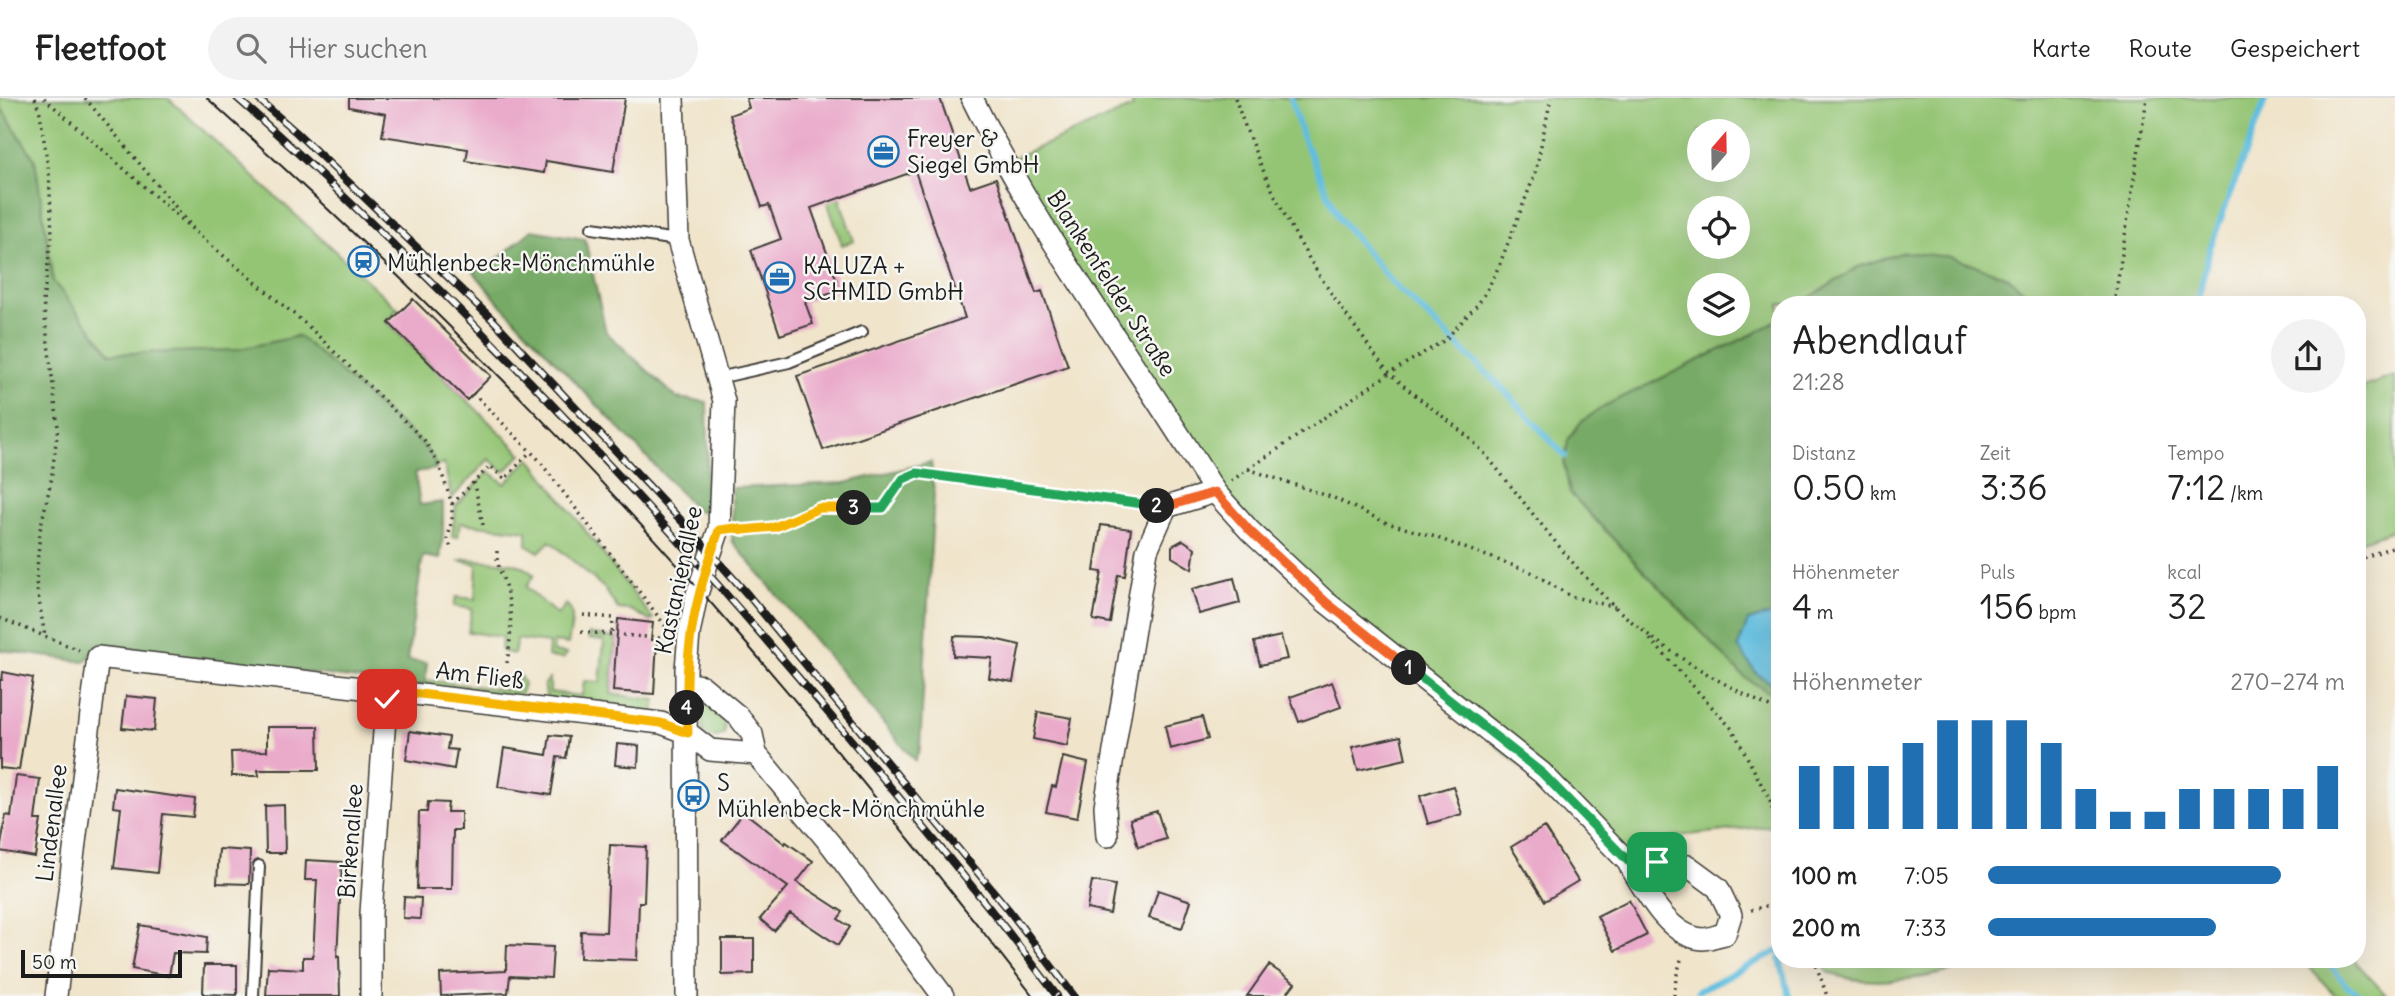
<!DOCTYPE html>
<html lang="de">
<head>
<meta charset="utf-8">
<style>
  :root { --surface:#fff; --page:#f2f2f2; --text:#222; --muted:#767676; --line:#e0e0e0; --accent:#1f6fb2 }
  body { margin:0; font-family:Delius,sans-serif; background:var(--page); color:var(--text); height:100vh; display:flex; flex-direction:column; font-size:26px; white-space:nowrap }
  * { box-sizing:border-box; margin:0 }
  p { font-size:23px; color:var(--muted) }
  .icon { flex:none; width:38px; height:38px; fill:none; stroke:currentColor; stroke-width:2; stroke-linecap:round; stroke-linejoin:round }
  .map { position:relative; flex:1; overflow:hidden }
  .details { position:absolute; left:1771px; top:198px; width:595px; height:672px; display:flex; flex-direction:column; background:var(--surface); border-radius:28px; box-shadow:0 7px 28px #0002 }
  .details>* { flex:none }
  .needle { width:46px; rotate:20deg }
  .buttons { position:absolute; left:1687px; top:21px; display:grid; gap:14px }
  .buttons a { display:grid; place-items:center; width:63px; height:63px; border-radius:50%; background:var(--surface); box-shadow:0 7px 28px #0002; font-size:35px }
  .scale { position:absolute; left:21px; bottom:18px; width:161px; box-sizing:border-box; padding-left:7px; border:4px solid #1c1c1c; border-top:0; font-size:19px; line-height:24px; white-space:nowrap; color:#1c1c1c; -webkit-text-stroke:5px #f6f6f2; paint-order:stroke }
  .pin { position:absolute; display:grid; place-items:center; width:60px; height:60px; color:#fff; margin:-30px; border-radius:14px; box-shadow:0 4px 10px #0006 }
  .km { position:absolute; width:35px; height:35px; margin:-18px; border-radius:50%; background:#222; color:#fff; font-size:19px; line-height:35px; text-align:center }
  .round { display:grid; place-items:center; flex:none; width:74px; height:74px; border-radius:37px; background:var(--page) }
  .headline { display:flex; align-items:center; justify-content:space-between; height:119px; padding:0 21px }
  h1 { font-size:38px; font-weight:600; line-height:52px }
  .stats { display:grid; grid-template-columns:repeat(3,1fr); gap:10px; height:119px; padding:7px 21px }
  .stats div { display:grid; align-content:center }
  .stats b { font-size:35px; font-weight:600 }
  .stats small { font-size:19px; font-weight:400 }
  .stats p { font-size:19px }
  .chart { height:196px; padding:14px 21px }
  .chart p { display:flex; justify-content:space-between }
  .chart svg { width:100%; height:126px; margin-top:7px; stroke:var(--accent); stroke-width:6 }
  ul { padding:0 21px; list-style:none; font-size:23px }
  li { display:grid; grid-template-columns:112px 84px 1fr; align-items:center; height:52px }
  li i { height:18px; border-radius:9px; background:var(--accent) }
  header { display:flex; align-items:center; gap:42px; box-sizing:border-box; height:98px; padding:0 35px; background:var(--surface); border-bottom:2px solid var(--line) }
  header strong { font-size:33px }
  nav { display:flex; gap:38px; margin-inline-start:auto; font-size:24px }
  .search { width:490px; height:63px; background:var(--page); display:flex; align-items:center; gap:18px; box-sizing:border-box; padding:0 24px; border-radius:38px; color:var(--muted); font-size:26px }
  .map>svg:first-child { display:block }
  .green { fill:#94c575; stroke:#587048; stroke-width:2; fill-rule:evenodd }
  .forest { fill:#7a6; stroke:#4a6341; stroke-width:2 }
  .water { fill:#61bedf; stroke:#3e6d7e; stroke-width:2 }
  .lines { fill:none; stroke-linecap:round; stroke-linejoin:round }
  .stream { stroke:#61bedf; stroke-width:6 }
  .building { fill:#eaabcb }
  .service-casing { stroke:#3c3a36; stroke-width:14 }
  .minor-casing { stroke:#3c3a36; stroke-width:24 }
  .path { stroke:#3c3a36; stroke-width:3.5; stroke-dasharray:2 5; stroke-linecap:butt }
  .service { stroke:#fff; stroke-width:10 }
  .minor { stroke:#fff; stroke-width:21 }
  .tram { stroke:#1c1c1c; stroke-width:2 }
  .rail-casing { stroke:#1c1c1c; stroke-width:8 }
  .rail { stroke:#f6f6f2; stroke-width:5; stroke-dasharray:16; stroke-linecap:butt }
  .split-1-casing { stroke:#fff; stroke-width:14 }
  .split-2-casing { stroke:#fff; stroke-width:14 }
  .split-3-casing { stroke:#fff; stroke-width:14 }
  .split-4-casing { stroke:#fff; stroke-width:14 }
  .split-5-casing { stroke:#fff; stroke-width:14 }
  .split-1 { stroke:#22a559; stroke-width:9 }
  .split-2 { stroke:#f0652b; stroke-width:9 }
  .split-3 { stroke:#22a559; stroke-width:9 }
  .split-4 { stroke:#f5b400; stroke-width:9 }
  .split-5 { stroke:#f5b400; stroke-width:9 }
  .labels { text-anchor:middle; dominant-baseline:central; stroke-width:5; stroke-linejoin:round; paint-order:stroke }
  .poi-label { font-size:23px; fill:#1c1c1c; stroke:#f6f6f2; text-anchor:start }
  .street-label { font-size:23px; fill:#1c1c1c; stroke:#f6f6f2 }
</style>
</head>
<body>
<header>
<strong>Fleetfoot</strong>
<div class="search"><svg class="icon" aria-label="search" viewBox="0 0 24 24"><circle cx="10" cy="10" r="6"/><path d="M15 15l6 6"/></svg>Hier suchen</div>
<nav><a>Karte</a><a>Route</a><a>Gespeichert</a></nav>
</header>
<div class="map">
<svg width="2395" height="898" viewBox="0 0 2395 898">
  <rect width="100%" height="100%" fill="#f6f6f2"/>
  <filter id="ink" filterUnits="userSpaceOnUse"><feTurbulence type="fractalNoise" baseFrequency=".0143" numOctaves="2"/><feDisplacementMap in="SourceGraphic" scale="14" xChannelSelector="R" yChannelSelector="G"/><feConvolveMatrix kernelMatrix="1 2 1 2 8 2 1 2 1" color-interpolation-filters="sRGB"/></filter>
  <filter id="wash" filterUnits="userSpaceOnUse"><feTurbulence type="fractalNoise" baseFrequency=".00686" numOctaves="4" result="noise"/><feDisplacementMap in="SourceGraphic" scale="28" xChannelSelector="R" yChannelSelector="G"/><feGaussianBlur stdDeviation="1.57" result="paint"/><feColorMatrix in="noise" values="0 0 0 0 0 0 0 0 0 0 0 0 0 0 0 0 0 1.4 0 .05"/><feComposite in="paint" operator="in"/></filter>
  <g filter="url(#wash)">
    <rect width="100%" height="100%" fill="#f0e4ca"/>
    <path class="green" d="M 0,0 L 168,0 L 398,211 L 386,223 L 522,356 L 504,374 L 489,361 L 452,400 L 444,366 L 435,368 L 433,360 L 299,238 L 235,252 L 111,256 L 53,183 L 35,62 L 0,8 Z
      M 1130,0 L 2266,0 L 2210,150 L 2197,206 L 2038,206 L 2008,179 L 1858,169 L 1800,206 L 1780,206 L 1780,220 L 1759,233 L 1604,308 L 1580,325 L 1570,395 L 1744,579 L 1780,601 L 1780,727 L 1668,739 L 1630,763 L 1327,501 L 1215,387 L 1004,64 L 1133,9 ZM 1699,33 L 1738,33 L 1738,72 L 1699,72 ZM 1699,110 L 1738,110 L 1738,149 L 1699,149 ZM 1699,187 L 1738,187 L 1738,226 L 1699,226 Z
      M 838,96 L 854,143 L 842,147 L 826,100 Z
      M 2395,278 L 2395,431 L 2357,445 L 2357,291 Z
      M 530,360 L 653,521 L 650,523 L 631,512 L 618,511 L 604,490 L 550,443 L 539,454 L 527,447 L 527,433 L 460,425 L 458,439 L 452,438 L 456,408 L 489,373 L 505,386 Z
      M 465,461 L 512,465 L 522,468 L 534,477 L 526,489 L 557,517 L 566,506 C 577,515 570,533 568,546 L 554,544 L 553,554 L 567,556 L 563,561 L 548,559 L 549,545 L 517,541 L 514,556 L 501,553 L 502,539 L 468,534 L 472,511 L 454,508 L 456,499 L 475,501 L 477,466 L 460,463 Z
      M 589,536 L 616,540 L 611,596 L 656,602 L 653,615 L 547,602 L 544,587 L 550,580 L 550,594 L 582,598 L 584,583 L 600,584 L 604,543 L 589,541 Z
      M 519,576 L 524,586 L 521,595 L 516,600 L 424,590 L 425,582 L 515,593 Z
      M 706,607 C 718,614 727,621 724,636 C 716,641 710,640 703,635 L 702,612 Z
      M 1822,861 L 1986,861 C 1946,879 1868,892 1827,874 Z
      M 2301,861 L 2353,861 L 2387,898 L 2336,898 Z"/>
    <path class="forest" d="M 0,8 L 35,62 L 53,183 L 111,256 L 235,252 L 299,238 L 422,346 L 433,360 L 436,371 L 415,374 L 420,407 L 443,404 L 443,437 L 440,461 L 423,458 L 407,562 L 427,565 L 424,590 L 98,546 L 85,564 L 0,552 Z
      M 532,132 L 585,141 L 606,234 L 677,300 L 707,304 L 708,349 L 705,412 L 699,414 L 494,199 L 473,173 L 495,163 Z
      M 1904,154 L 1951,159 L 2008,179 L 2038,206 L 1800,206 L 1858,169 Z
      M 1780,220 L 1780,514 L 1748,523 L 1757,576 L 1780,590 L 1780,601 L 1744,579 L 1570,395 L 1564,367 L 1568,342 L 1580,325 L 1604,308 L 1759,233 Z
      M 931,364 L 934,395 L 920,650 L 915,663 L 732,443 L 732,390 L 845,385 Z"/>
    <path class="water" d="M 1780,514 L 1780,590 L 1757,576 L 1738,549 L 1748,523 Z"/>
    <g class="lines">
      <path class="stream" d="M 1291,0 L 1302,38 L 1339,120 L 1390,182 L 1505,293 L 1565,358
        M 2197,206 L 2210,150 L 2266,0
        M 1780,861 L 1789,898
        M 2326,861 L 2346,887 L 2362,898
        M 1698,893 L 1780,852"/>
    </g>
    <g id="blocks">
      <path class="building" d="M 349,0 L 625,0 L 613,74 L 546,63 L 544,75 L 466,63 L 468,51 L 382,38 L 386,16 L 349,9 Z
        M 746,0 L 940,0 L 970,89 L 996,80 L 1036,195 L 1042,193 L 1068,268 L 823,352 L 797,278 L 965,220 L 915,73 L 811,110 L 838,186 L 836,187 L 838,193 L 805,204 L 813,226 L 780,237 L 751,152 L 781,141 L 769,107 L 762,109 L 730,17 L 749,10 Z
        M 413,201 L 491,278 L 467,302 L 389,225 Z
        M 1101,427 L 1131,431 L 1125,478 L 1118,477 L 1110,525 L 1093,522 L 1102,474 L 1094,473 Z
        M 1183,442 L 1195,450 L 1192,471 L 1172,459 L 1172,448 Z
        M 1234,480 L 1240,505 L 1199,516 L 1192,491 Z
        M 618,521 L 653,525 L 651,542 L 657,542 L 654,596 L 613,593 Z
        M 954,538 L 985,539 L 1020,547 L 1013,584 L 989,580 L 992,560 L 953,558 Z
        M 1281,538 L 1287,561 L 1260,567 L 1254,544 Z
        M 3,574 L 33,580 L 19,672 L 0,670 L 0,582 L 2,582 Z
        M 1332,584 L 1341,609 L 1299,624 L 1290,599 Z
        M 126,598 L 157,601 L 154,633 L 122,630 Z
        M 1038,614 L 1072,620 L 1067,648 L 1033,641 Z
        M 1202,619 L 1208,641 L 1170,651 L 1165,628 Z
        M 267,629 L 318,629 L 319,672 L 258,672 L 259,678 L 232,678 L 231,654 L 267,653 Z
        M 410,633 L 449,639 L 447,651 L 457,652 L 454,671 L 406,662 Z
        M 550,637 L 569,639 L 566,660 L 557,659 L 551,697 L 498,689 L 504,650 L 547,657 Z
        M 1401,638 L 1406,661 L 1358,672 L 1352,649 Z
        M 617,646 L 639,648 L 638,669 L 615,667 Z
        M 1063,659 L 1088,665 L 1077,720 L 1046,714 L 1052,688 L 1056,689 Z
        M 16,678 L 40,681 L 35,722 L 41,722 L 35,759 L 0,753 L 6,717 L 11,718 Z
        M 1453,688 L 1462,716 L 1428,726 L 1420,698 Z
        M 115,690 L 195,701 L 193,719 L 163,716 L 157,775 L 114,770 L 121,710 L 113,709 Z
        M 428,704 L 448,705 L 447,714 L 461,714 L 461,732 L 453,732 L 452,791 L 417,791 L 419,714 L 427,714 Z
        M 284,707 L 285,755 L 266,755 L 265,708 Z
        M 1157,713 L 1166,741 L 1138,749 L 1130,721 Z
        M 744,714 L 785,746 L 786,744 L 813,763 L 797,784 L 843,814 L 838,821 L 850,829 L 838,847 L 790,815 L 774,833 L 760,821 L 788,789 L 722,742 Z
        M 1544,729 L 1578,783 L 1545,803 L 1511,749 Z
        M 610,747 L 646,749 L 644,804 L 639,804 L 637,862 L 580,860 L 581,833 L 606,834 Z
        M 219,751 L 250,753 L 249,786 L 217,785 Z
        M 306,762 L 342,764 L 337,859 L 339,858 L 340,898 L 266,898 L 268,869 L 303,871 L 303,859 L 313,859 L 317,782 L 305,782 Z
        M 1092,783 L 1115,787 L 1110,816 L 1087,811 Z
        M 1158,792 L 1191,803 L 1182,830 L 1149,820 Z
        M 404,799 L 421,800 L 420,821 L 403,820 Z
        M 1629,802 L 1647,837 L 1615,853 L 1597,818 Z
        M 140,827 L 207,839 L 206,856 L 173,855 L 169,878 L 132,871 Z
        M 722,841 L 754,841 L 754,876 L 722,877 Z
        M 507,847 L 553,849 L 551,880 L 510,878 L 508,895 L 441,898 L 440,876 L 506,873 Z
        M 204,867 L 237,867 L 237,897 L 203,896 Z
        M 1269,867 L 1295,885 L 1285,898 L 1247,898 Z"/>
    </g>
  </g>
  <g filter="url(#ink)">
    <use href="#blocks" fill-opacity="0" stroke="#3c3a36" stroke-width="2"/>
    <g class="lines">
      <defs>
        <path id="service" d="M 592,130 L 678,142
          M 718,280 L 789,264 L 862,234
          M 253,898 L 259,768"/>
        <path id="minor" d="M 673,0 L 678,142 L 724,303 L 719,431 L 697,496 L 689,536 L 686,571 L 687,898
          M 972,0 C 1040,139 1135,262 1215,394
          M 687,586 L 702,588 L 738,618 L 752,636 L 756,656 L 832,748 L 943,898
          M 1107,738 L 1105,708 L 1147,452 L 1166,409 L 1215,394 L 1250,433 L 1326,504 L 1542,675 L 1627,763 L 1688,768 L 1718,790 L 1731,817 L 1725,836 C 1718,837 1709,841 1703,841 C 1667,839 1644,789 1627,763
          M 56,898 L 98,559 L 661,625 L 688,635 L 710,652 L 756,656
          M 371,898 L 371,815 L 387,592"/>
      </defs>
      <use href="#service" class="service-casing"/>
      <use href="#minor" class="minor-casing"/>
      <path class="path" d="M 35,0 L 40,15 L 49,76 L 52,136 L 43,203 L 58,329 L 51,383 L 40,432 L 36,484 L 45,539
        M 44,0 L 201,139 L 307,227 L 425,343 L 439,367 L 452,406 L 452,420 L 448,441 L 452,453
        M 85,0 L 193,130
        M 1235,0 C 1263,83 1303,159 1355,229 C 1367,244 1377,263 1391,276 C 1419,304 1457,325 1484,355 C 1527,406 1566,463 1615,509 C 1663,553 1721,586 1780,614
        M 2114,206 L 2147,0
        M 473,295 L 538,361 L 667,530
        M 1248,371 L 1334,400 L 1387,425 L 1432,438 L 1531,474 L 1570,498 L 1615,509
        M 1231,383 L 1390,275 L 1445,242 L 1477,207 L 1486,194 L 1499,168 L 1535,76 L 1551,0
        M 474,384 L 483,427
        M 452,406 L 490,368 L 505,381 L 531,353
        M 740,431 L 775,429 L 819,410 L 883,410 L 903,381 L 917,375 L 1144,406
        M 497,453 C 496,468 503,477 506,491 C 513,515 511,540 507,565
        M 2357,462 L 2395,448
        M 583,517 L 613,520 L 612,536
        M 0,520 L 79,552
        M 581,534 L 660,540 L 668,531
        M 1650,541 L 1733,632 L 1770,703 L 1780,736
        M 1751,812 L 1780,804
        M 1814,861 L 1827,898
        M 1674,898 L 1676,880 L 1682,858"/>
      <use href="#service" class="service"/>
      <use href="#minor" class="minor"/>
      <path class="tram" d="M 207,0 C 394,168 574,346 738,536 C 840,654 938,775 1033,898"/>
      <defs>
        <path id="rail" d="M 237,0 C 294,50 348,102 402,155 C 559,308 705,467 846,636 C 918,722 990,808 1057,898
          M 257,0 L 297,35 L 495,224 L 692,434 L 748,497 L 1008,811 L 1074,898"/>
      </defs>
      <use href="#rail" class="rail-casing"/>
      <use href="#rail" class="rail"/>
    </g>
  </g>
  <g class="lines" filter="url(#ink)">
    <defs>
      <path id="split-1" d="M 1409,570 L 1542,675 L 1628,763 L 1657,764"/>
      <path id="split-2" d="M 1157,408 L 1166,409 L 1215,394 L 1250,433 L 1326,504 L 1409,570"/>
      <path id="split-3" d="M 854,410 L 883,410 L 903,381 L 917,375 L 1157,408"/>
      <path id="split-4" d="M 687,610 C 685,540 697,497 719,432 L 735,430 L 743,432 L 775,429 L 819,410 L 854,410"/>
      <path id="split-5" d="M 387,601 L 387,592 L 661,625 L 688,635 L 687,610"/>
    </defs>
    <use href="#split-1" class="split-1-casing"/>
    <use href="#split-2" class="split-2-casing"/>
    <use href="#split-3" class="split-3-casing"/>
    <use href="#split-4" class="split-4-casing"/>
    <use href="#split-5" class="split-5-casing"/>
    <use href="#split-1" class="split-1"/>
    <use href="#split-2" class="split-2"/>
    <use href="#split-3" class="split-3"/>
    <use href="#split-4" class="split-4"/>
    <use href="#split-5" class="split-5"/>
  </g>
  <defs>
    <symbol id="office-ring" viewBox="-11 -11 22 22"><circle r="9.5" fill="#f6f6f2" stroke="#1f6fb2" stroke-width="1.5"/><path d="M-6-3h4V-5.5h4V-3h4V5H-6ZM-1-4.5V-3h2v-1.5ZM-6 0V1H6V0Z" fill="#1f6fb2"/></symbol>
    <symbol id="station-ring" viewBox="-11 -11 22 22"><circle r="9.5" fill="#f6f6f2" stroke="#1f6fb2" stroke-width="1.5"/><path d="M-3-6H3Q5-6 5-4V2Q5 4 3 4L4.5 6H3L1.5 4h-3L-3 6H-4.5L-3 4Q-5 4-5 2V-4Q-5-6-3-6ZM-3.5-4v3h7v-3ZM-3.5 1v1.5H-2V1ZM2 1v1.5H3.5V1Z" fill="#1f6fb2"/></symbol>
    <symbol id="bus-ring" viewBox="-11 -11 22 22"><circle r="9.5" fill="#f6f6f2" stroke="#1f6fb2" stroke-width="1.5"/><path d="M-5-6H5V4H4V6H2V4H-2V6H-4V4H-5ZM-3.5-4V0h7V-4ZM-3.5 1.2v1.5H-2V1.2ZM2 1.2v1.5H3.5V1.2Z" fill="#1f6fb2"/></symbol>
  </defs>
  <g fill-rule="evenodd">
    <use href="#office-ring" x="866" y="36" width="35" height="35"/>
    <use href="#station-ring" x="346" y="146" width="35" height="35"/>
    <use href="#office-ring" x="762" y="162" width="35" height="35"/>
    <use href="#bus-ring" x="676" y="680" width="35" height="35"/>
  </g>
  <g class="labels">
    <g class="poi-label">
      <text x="907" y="40">Freyer &amp;<tspan x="907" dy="26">Siegel GmbH</tspan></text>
      <text x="387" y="164">Mühlenbeck-Mönchmühle</text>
      <text x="803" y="167">KALUZA +<tspan x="803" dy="26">SCHMID GmbH</tspan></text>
      <text x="717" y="684">S<tspan x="717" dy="26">Mühlenbeck-Mönchmühle</tspan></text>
    </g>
    <g class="street-label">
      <text transform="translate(1112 185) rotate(57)">Blankenfelder Straße</text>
      <text transform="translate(678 482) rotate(-78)">Kastanienallee</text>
      <text transform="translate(480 577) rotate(7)">Am Fließ</text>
      <text transform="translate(51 725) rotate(-83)">Lindenallee</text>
      <text transform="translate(350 743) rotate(-86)">Birkenallee</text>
    </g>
  </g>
</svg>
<div class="buttons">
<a><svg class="needle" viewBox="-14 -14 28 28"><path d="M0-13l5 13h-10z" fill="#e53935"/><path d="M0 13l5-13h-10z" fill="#767676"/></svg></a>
<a><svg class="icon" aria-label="locate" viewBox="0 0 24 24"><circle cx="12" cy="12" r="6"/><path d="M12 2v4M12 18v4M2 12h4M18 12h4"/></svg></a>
<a><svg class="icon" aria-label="layers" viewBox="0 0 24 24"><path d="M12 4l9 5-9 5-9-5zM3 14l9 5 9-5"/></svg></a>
</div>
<div class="scale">50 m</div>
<div class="pin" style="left:1657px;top:764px;background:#1e9e55"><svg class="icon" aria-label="arrive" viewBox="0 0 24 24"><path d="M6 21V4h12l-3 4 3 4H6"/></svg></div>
<div class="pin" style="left:387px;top:601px;background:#d93025"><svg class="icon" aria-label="check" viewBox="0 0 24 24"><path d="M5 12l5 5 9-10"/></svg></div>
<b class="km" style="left:1409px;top:570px">1</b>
<b class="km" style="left:1157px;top:408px">2</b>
<b class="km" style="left:854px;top:410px">3</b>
<b class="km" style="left:687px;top:610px">4</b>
<section class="details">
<div class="headline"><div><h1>Abendlauf</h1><p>21:28</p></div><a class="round"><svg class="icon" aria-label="share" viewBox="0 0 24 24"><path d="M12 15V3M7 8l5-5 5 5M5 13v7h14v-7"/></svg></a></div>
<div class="stats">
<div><p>Distanz</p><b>0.50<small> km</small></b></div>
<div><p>Zeit</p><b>3:36</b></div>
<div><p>Tempo</p><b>7:12<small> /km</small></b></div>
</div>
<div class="stats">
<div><p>Höhenmeter</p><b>4<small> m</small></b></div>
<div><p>Puls</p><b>156<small> bpm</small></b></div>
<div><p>kcal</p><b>32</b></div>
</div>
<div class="chart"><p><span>Höhenmeter</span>270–274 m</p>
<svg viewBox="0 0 160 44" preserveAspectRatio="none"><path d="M5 44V22M15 44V22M25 44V22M35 44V14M45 44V6M55 44V6M65 44V6M75 44V14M85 44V30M95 44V38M105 44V38M115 44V30M125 44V30M135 44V30M145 44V30M155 44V22"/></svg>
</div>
<ul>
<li><b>100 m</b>7:05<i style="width:82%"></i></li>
<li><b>200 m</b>7:33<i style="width:64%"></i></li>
</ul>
</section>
</div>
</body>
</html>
